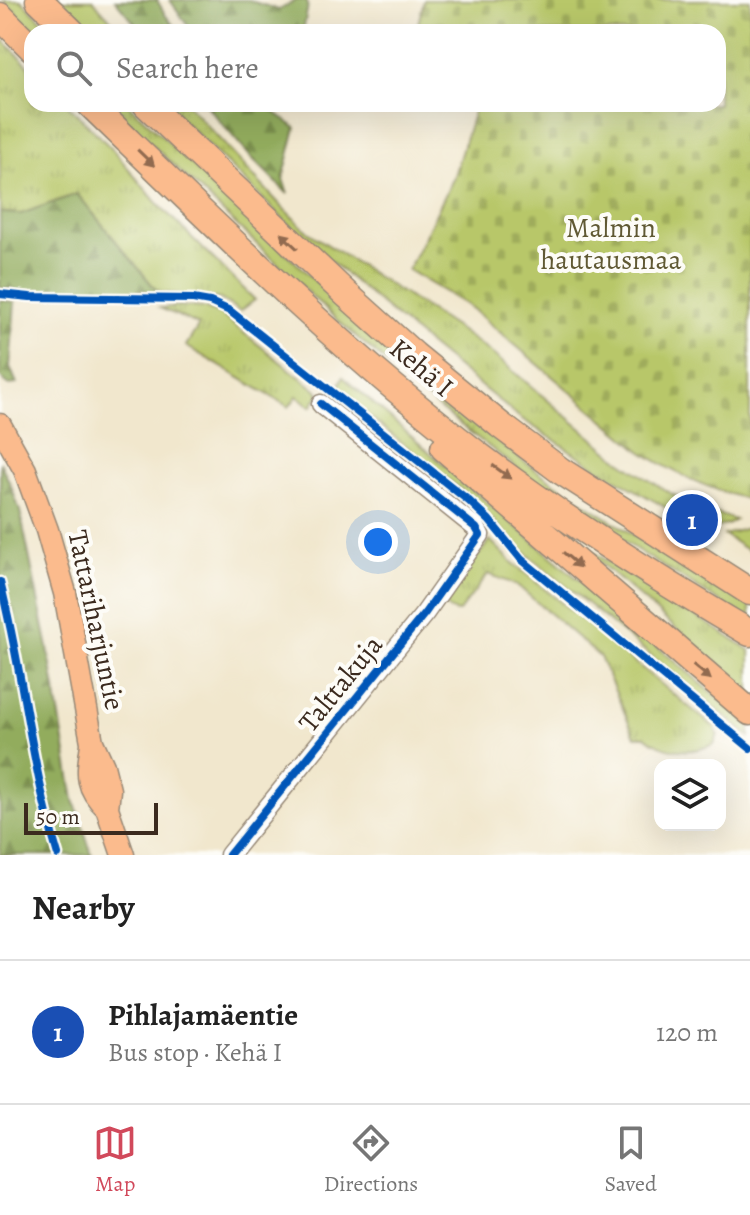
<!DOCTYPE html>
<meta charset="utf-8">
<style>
body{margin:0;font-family:Alegreya,serif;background:#f2f2f2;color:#222}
.controls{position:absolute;right:24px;bottom:24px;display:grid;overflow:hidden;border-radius:16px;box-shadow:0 8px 32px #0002}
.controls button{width:72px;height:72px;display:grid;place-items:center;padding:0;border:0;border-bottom:2px solid #e0e0e0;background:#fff;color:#222;font:40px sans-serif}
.scale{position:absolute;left:24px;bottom:20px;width:134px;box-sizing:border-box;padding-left:8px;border:4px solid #3b2a1e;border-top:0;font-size:22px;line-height:28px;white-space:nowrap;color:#3b2a1e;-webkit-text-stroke:6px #fdfcf7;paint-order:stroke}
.you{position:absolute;left:378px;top:542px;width:28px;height:28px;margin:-20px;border:6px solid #fff;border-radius:50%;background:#1a73e8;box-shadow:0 0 0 12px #1a73e833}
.badge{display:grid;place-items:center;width:52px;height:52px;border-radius:50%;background:#d1495b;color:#fff;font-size:26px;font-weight:700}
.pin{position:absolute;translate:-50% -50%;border:4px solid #fff;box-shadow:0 2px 8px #0006}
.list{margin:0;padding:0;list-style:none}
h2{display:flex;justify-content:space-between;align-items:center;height:104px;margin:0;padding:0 32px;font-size:34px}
h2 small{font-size:26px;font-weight:400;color:#767676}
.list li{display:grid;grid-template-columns:52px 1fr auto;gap:24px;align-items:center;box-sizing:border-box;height:144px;padding:0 32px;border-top:2px solid #e0e0e0}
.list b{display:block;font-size:30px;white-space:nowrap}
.list p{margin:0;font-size:26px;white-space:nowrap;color:#767676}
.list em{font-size:26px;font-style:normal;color:#767676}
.icon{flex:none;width:44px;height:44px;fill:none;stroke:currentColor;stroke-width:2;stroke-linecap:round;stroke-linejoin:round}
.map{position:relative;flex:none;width:750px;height:855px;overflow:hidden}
.search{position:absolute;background:#fff;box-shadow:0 8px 32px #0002;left:24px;right:24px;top:24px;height:88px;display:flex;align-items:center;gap:20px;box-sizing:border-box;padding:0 28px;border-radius:24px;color:#767676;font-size:30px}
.sheet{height:248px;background:#fff}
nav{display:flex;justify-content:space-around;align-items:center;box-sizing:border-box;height:112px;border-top:2px solid #e0e0e0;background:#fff;font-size:22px;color:#767676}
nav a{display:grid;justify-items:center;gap:4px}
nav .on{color:#d1495b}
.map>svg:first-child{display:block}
.grass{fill:url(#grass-tufts);stroke:#7a7844;stroke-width:2}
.forest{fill:url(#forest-firs);stroke:#666b3e;stroke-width:2}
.cemetery{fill:url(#cemetery-stones);stroke:#7a7844;stroke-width:2}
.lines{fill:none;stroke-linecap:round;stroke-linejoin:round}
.minor-casing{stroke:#968876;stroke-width:21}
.major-casing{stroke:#968876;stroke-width:25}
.highway-casing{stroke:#968876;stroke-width:29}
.minor{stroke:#fff;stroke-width:18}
.major{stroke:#fbbb8d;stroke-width:22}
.highway{stroke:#fbbb8d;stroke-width:26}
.cycleway-casing{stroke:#fdfcf7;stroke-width:13}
.cycleway{stroke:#0057b8;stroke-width:8}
.oneway{fill:#916b50}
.labels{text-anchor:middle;stroke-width:8;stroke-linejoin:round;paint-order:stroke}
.park-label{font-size:28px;fill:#605934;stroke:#fdfcf7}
.street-label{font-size:28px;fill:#3b2a1e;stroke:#fdfcf7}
</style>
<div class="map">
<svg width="750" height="855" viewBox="0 0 750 855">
<defs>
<pattern id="grass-tufts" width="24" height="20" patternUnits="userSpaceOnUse" patternTransform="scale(2)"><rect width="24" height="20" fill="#b8c769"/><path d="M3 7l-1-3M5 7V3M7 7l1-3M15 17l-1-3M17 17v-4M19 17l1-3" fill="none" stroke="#9fab5b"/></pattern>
<pattern id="forest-firs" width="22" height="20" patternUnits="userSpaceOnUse" patternTransform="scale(2)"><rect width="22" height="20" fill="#92ac5d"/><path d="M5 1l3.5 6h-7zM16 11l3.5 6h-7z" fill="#788c4c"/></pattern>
<pattern id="cemetery-stones" width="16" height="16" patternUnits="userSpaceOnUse" patternTransform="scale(2)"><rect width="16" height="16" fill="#b8c769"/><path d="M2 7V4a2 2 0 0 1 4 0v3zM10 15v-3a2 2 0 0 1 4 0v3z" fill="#9fab5b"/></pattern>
</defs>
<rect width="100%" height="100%" fill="#fdfcf7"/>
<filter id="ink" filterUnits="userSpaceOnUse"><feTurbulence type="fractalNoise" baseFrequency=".0125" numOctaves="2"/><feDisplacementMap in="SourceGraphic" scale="16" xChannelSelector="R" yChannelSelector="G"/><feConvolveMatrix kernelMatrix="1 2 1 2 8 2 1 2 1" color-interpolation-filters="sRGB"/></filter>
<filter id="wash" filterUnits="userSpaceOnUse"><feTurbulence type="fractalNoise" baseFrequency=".006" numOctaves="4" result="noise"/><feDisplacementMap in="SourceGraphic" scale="32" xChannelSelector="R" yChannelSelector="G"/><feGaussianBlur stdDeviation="1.8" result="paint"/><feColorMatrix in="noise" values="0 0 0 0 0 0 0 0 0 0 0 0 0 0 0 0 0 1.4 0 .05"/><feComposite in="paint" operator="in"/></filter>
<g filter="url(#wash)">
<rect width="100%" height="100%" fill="#f1e7cd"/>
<path class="grass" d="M3 0H21L54 32H35Z
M59 0H93L122 32H92Z
M0 37 32 69V104H67L113 150 156 202 255 300 240 311 220 299 158 292 77 194 21 214 2 213 0 211Z
M109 104H128L399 360C448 403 499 445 553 482 617 526 683 566 750 606V620L659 564 544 489 440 409 337 320Z
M166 104H187L285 210 308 232 461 331 495 356 619 460 638 473 670 493 691 504 735 520 729 524 713 528 681 510 677 514 594 466 519 417 425 341 303 238Z
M180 306 204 308 221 315 320 393 311 407 297 396 289 407 186 346 199 325 160 308Z
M343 377 481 497 750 725V737L533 559 516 545 475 501 337 391Z
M750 527V552L724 535Z
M490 540 514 564 715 728 718 735 714 744C690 755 665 752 645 736H635L600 657 517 585 488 574 459 612C452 612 448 610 444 604L446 598Z
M588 552 596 554 750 650V693Z"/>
<path class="forest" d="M115 0H157L166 16 179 32H142Z
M170 0H248L279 10 297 0H306L308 5 303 32H196L188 26Z
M205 104H263L296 128 283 179 288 194 249 155Z
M77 194 158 292 39 293 0 288V211L2 213 21 214Z
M0 300 15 302 10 367 17 384 9 385 0 377Z
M0 462 11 486 20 511 48 648 74 800 92 855H0Z"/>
<path class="cemetery" d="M424 0H750V500C711 490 674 474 641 451L470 307 408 270 453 179 476 104H718V32H426L418 24Z"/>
</g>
<g filter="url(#ink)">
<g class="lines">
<defs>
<path id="minor" d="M229 855 425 613 480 535 476 528 321 404"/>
<path id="major" d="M0 425 25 470 47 530 65 593 92 742 103 766 109 790 107 808 123 855
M92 744C88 773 84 786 107 808"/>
<path id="highway" d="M39 0 72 32
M0 16 32 48
M90 104C216 226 341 351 481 457 567 522 658 579 750 633
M146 104 346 294 414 355 500 425 561 471 750 592
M444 448 750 712"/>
</defs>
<use href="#minor" class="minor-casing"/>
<use href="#major" class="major-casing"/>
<use href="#highway" class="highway-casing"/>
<use href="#minor" class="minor"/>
<use href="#major" class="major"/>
<use href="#highway" class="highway"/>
<defs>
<path id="cycleway" d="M0 294 30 297 193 299 210 302 230 311 469 501 489 520 521 559 750 748
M0 582C23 672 31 766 58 855
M229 855 425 613 480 535 476 528 321 404"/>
</defs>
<use href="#cycleway" class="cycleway-casing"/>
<use href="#cycleway" class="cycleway"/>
</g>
<defs><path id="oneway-solid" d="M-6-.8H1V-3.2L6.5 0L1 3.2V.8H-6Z" transform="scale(2)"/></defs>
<g class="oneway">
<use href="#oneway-solid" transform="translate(146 158) rotate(44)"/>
<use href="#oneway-solid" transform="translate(289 241) rotate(-137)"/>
<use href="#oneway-solid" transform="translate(502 472) rotate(36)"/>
<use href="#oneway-solid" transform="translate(572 560) rotate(41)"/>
<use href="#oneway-solid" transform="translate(702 672) rotate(40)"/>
</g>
</g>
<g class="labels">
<g class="park-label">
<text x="611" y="237">Malmin<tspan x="611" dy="32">hautausmaa</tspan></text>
</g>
<g class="street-label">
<text transform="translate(422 367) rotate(40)" y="10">Kehä I</text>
<text transform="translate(97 620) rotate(78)" y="10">Tattariharjuntie</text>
<text transform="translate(340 683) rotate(-51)" y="10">Talttakuja</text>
</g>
</g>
</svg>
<div class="controls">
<button><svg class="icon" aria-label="layers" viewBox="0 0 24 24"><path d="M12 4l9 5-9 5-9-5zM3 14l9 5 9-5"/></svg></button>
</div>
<div class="scale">50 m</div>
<div class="you"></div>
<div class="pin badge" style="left:692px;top:520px;background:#1a4fb4">1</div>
<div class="search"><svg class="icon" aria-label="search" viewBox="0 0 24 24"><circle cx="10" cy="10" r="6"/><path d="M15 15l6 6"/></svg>Search here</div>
</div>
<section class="sheet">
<h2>Nearby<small></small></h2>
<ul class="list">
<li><span class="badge" style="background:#1a4fb4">1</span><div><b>Pihlajamäentie</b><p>Bus stop · Kehä I</p></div><em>120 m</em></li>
</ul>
</section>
<nav>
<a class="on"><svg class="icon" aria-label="map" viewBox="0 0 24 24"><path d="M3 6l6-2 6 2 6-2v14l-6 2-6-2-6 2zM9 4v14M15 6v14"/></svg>Map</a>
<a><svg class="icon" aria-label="directions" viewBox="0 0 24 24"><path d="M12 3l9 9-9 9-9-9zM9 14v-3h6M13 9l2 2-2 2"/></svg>Directions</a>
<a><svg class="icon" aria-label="saved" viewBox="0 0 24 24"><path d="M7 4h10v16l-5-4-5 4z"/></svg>Saved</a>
</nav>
